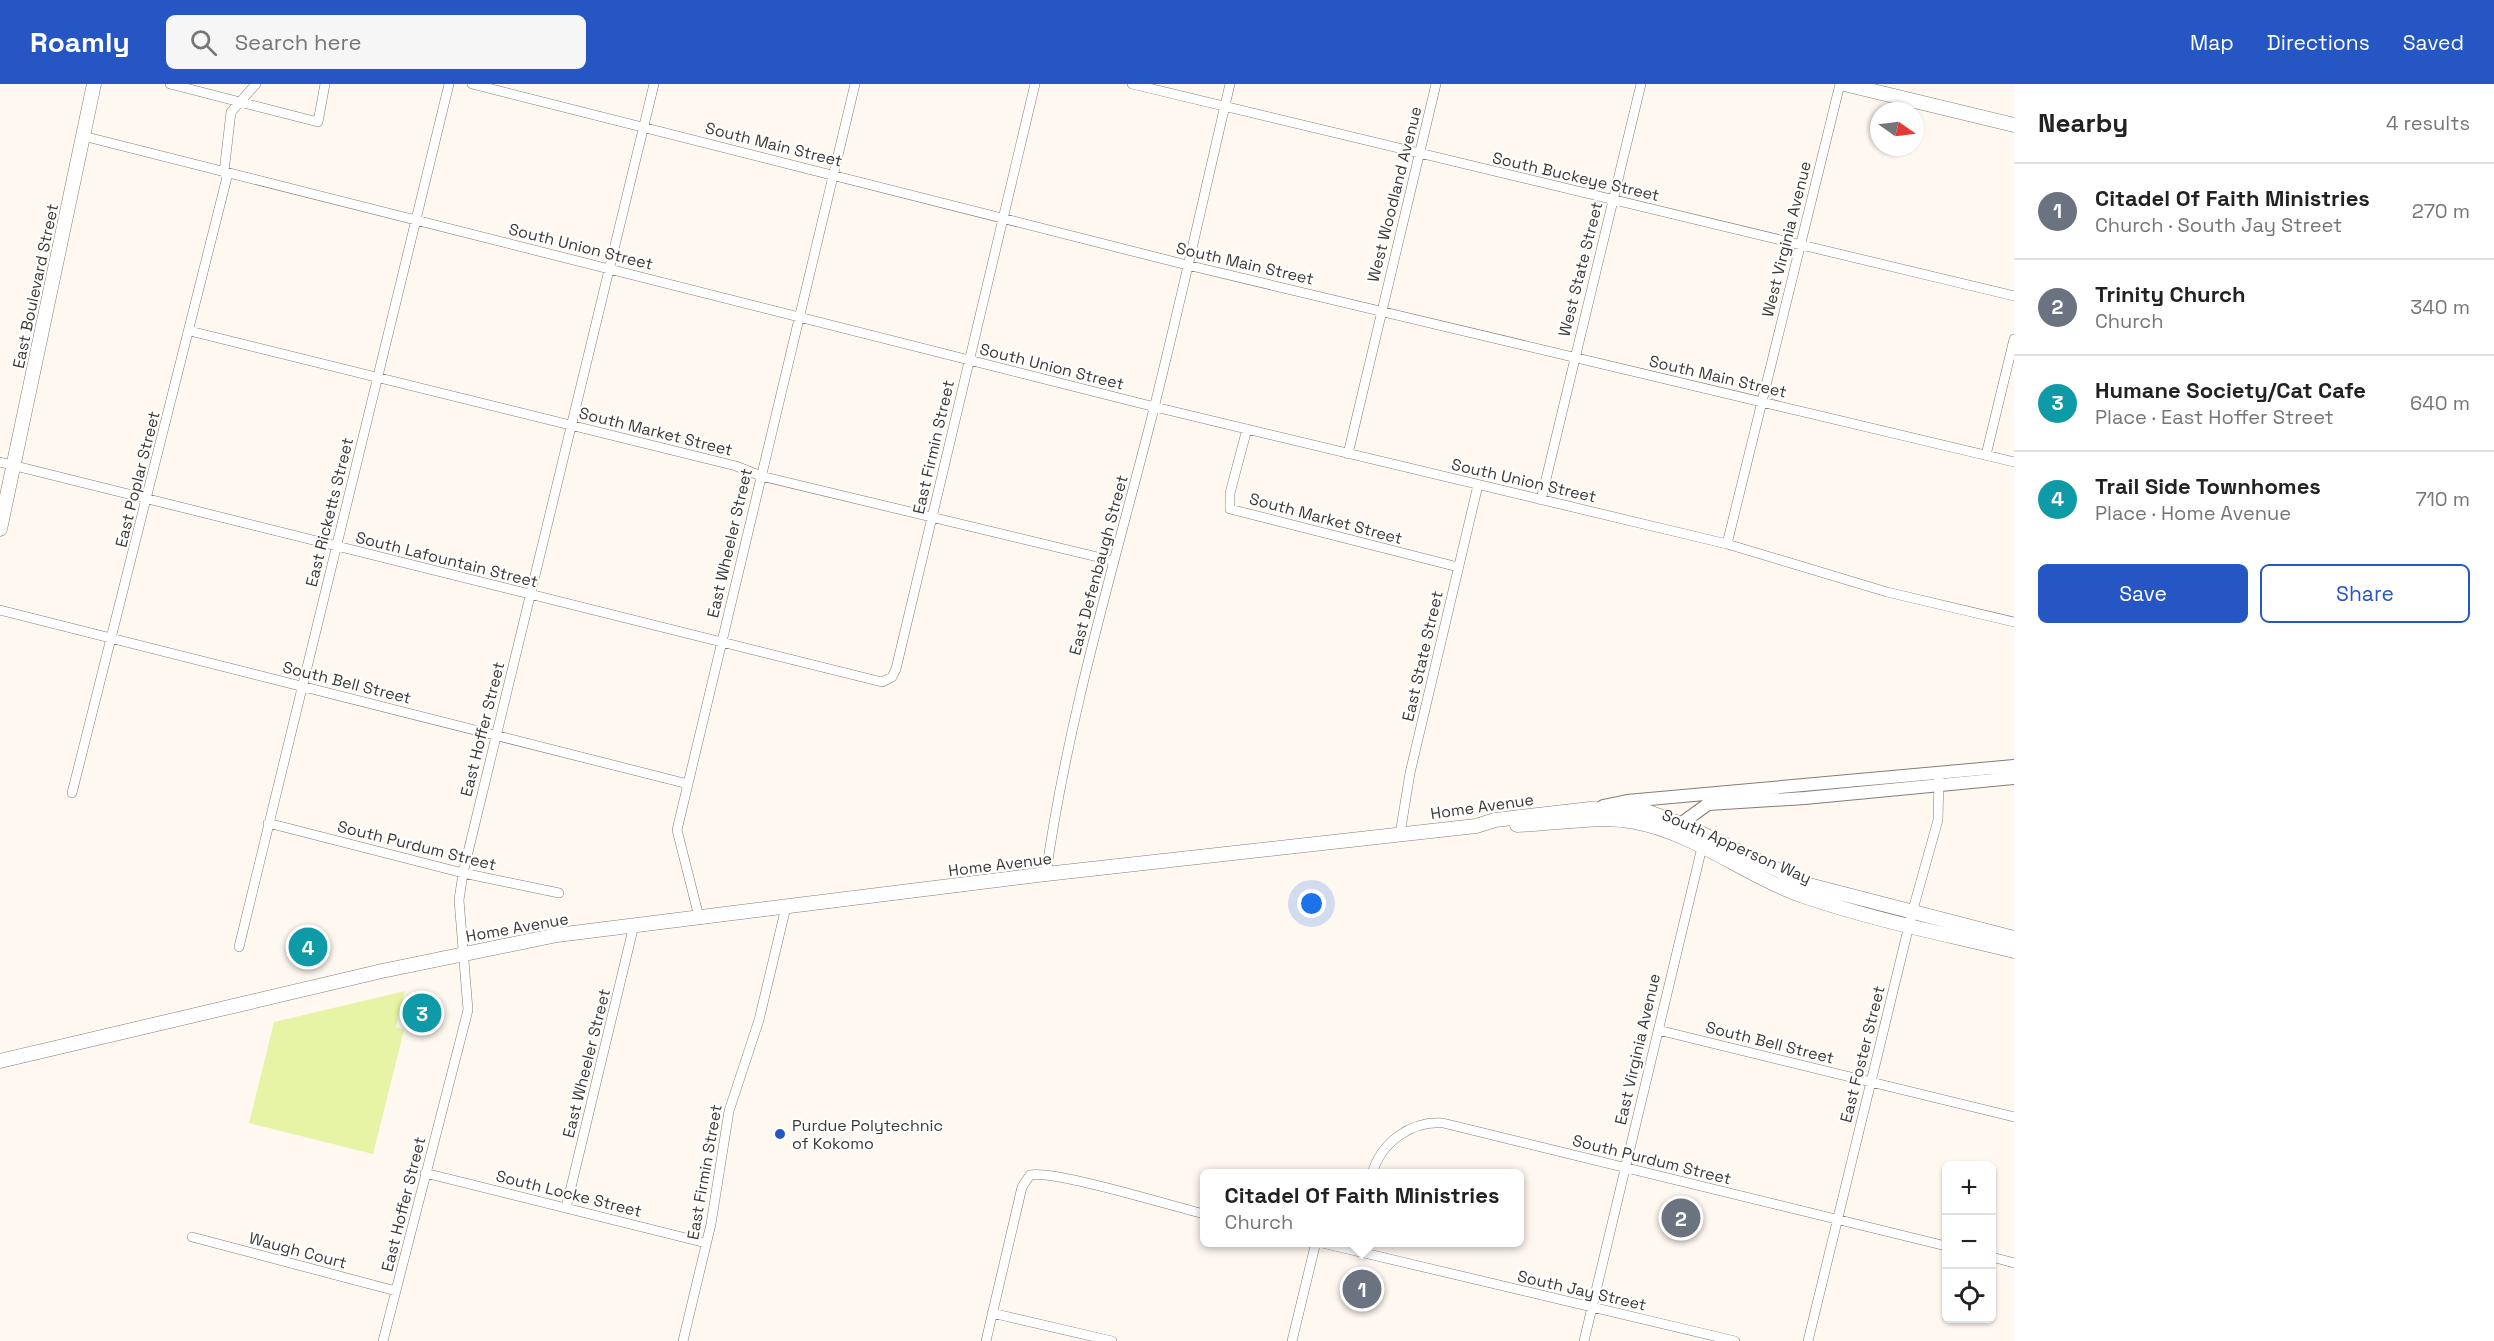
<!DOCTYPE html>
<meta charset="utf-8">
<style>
body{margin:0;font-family:"Space Grotesk",sans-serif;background:#f6f6f6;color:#222}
.controls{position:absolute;right:18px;bottom:18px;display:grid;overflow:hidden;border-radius:9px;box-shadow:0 2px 4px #0004}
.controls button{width:54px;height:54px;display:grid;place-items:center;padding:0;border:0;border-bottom:2px solid #e0e0e0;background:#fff;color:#222;font:30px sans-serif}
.compass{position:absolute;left:1870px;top:18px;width:54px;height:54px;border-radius:50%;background:#fff;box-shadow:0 2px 4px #0004;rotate:104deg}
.you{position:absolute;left:1312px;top:820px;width:21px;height:21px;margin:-15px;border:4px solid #fff;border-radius:50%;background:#1a73e8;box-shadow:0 0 0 9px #1a73e833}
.badge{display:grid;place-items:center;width:39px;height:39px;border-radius:50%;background:#2556c4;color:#fff;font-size:20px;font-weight:700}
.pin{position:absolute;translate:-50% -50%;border:3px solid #fff;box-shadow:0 2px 6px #0006}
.popup{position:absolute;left:1200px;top:1085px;width:324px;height:78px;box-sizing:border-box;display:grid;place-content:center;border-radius:9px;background:#fff;filter:drop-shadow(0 2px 4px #0005);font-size:20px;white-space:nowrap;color:#767676}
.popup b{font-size:22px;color:#222}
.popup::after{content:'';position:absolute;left:50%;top:100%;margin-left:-12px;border:12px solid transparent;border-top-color:#fff}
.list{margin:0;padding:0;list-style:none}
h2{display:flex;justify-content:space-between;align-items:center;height:78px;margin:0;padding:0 24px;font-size:26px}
h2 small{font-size:20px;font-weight:400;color:#767676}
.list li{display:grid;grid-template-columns:39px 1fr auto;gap:18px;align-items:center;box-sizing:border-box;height:96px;padding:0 24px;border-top:2px solid #e0e0e0}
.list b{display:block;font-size:22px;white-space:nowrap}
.list p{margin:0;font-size:20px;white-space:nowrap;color:#767676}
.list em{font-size:20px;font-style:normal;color:#767676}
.actions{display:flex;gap:12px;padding:18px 24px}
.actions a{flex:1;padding:14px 0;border:2px solid #2556c4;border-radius:9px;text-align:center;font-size:21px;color:#2556c4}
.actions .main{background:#2556c4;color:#fff}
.icon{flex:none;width:33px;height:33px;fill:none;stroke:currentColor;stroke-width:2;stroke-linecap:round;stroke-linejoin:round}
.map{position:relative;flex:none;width:2014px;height:1257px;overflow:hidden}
header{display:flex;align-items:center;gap:36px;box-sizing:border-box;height:84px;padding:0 30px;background:#2556c4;color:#fff}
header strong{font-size:28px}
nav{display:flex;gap:33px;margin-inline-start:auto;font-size:21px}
.search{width:420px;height:54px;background:#f6f6f6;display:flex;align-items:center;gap:15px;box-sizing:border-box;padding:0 21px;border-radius:9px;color:#767676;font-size:22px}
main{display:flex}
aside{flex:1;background:#fff}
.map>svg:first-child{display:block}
.green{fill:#e7f4a5}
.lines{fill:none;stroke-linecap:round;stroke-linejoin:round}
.minor-casing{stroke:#847d75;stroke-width:10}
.tertiary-casing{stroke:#847d75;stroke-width:14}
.secondary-casing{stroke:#847d75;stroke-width:15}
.minor{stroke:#fff;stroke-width:9}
.tertiary{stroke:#fff;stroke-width:12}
.secondary{stroke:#fff;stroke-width:14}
.poi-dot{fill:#2556c4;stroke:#fff;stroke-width:2}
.labels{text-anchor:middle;stroke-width:4.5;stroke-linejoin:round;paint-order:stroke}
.street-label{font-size:16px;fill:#3d3a36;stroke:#fff}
.poi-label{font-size:16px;fill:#3d3a36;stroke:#fff;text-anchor:start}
</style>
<header>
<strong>Roamly</strong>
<div class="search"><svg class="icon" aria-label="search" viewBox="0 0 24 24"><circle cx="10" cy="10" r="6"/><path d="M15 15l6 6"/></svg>Search here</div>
<nav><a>Map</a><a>Directions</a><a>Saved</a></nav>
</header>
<main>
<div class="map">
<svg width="2014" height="1257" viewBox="0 0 2014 1257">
<rect width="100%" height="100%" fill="#fff8f1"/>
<path class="green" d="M405 907 396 943 404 946 373 1070 249 1039 274 938Z"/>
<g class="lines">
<defs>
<path id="minor" d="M170 0 318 38 325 0
M472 0 1187 181 2014 378
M1132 0 2014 212
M83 52 1155 323 1727 460 1887 508 2014 538
M190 247 736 382 761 392 1114 477
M1247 345 1230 409V425L1458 483
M1348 370 1436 0
M1986 371 2014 255
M0 378 882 598 892 593 896 585 1035 0
M1541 416 1641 0
M1727 460 1840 0
M0 526 688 700
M72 709 227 93 224 88 231 28 256 0
M268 739 463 789 559 809
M1400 750 1410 689 1478 401
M1046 790C1067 639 1111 492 1149 344 1178 230 1203 115 1230 0
M699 833 677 746 855 0
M239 863 449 0
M1658 946 2014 1033
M425 1089 706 1159
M1372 1090C1381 1058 1411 1037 1443 1039L1946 1162
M566 1124 634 841
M192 1153 396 1207
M1318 1158 1735 1257
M1992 1173 2014 1179
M992 1229 1112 1257
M383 1257 468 926 459 816 463 789 654 0
M683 1257 711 1140 729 1027 759 936 786 823
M986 1257 1022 1103 1030 1091C1055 1086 1172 1122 1204 1130
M1292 1257 1316 1158
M1584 1257 1703 759
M1808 1257 1912 829 1938 736 1939 695"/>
<path id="tertiary" d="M1603 722 1627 717 2014 682
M1675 744 1708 720 1805 714 2014 694"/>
<path id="secondary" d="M1844 0 2014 41
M0 445 94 0
M1517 741C1553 740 1600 731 1635 738 1693 748 1749 794 1806 813 1874 836 1945 850 2014 867
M0 977 382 887 557 851 1046 790 1476 742 1495 736 1590 725 1646 727 1684 741 1809 801 2014 854"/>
</defs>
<use href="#minor" class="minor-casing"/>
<use href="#tertiary" class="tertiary-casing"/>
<use href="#secondary" class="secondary-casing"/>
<use href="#minor" class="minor"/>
<use href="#tertiary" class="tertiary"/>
<use href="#secondary" class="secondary"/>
</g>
<circle class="poi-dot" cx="780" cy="1050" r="6"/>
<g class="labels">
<g class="street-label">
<text transform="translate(774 60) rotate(14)" y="6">South Main Street</text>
<text transform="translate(1576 92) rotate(13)" y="6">South Buckeye Street</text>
<text transform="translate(1394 110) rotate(-76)" y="6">West Woodland Avenue</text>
<text transform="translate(1786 155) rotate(-76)" y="6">West Virginia Avenue</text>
<text transform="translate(581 162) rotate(14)" y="6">South Union Street</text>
<text transform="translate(1245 179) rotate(13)" y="6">South Main Street</text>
<text transform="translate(1580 185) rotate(-76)" y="6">West State Street</text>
<text transform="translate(35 202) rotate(-78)" y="6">East Boulevard Street</text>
<text transform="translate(1052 282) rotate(14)" y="6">South Union Street</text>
<text transform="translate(1718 292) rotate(13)" y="6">South Main Street</text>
<text transform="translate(656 347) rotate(14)" y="6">South Market Street</text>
<text transform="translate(933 363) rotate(-77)" y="6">East Firmin Street</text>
<text transform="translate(137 395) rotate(-76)" y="6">East Poplar Street</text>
<text transform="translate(1524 396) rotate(13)" y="6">South Union Street</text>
<text transform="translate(329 428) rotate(-76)" y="6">East Ricketts Street</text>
<text transform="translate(1326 434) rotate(15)" y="6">South Market Street</text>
<text transform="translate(729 459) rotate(-77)" y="6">East Wheeler Street</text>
<text transform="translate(447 475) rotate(14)" y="6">South Lafountain Street</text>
<text transform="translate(1098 481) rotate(-75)" y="6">East Defenbaugh Street</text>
<text transform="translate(1422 572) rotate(-77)" y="6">East State Street</text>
<text transform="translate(347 598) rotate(14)" y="6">South Bell Street</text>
<text transform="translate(482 645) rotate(-76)" y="6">East Hoffer Street</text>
<text transform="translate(1482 722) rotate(-8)" y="6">Home Avenue</text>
<text transform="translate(417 761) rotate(14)" y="6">South Purdum Street</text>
<text transform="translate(1737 762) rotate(24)" y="6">South Apperson Way</text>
<text transform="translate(1000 780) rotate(-7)" y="6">Home Avenue</text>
<text transform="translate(517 843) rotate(-10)" y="6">Home Avenue</text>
<text transform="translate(1770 958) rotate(14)" y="6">South Bell Street</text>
<text transform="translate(1637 965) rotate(-77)" y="6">East Virginia Avenue</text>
<text transform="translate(1862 970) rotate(-76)" y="6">East Foster Street</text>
<text transform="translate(586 979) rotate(-76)" y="6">East Wheeler Street</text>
<text transform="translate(1652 1075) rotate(14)" y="6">South Purdum Street</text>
<text transform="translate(704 1088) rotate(-80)" y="6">East Firmin Street</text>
<text transform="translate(569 1109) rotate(14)" y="6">South Locke Street</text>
<text transform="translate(403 1120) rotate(-76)" y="6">East Hoffer Street</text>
<text transform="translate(298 1166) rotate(15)" y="6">Waugh Court</text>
<text transform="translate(1582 1206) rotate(13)" y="6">South Jay Street</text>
</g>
<g class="poi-label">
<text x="792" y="1047">Purdue Polytechnic<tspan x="792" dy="18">of Kokomo</tspan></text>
</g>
</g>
</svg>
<div class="controls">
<button>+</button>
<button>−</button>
<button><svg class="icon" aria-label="locate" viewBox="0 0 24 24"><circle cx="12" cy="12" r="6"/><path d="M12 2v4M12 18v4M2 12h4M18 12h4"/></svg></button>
</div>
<svg class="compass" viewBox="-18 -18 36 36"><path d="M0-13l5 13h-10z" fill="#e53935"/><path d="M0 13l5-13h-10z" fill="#767676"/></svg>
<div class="you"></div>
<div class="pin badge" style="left:1362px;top:1205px;background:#6b7280">1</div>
<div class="popup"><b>Citadel Of Faith Ministries</b>Church</div>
<div class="pin badge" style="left:1681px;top:1134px;background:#6b7280">2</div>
<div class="pin badge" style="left:422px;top:929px;background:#0f9aa8">3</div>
<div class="pin badge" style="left:308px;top:863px;background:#0f9aa8">4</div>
</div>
<aside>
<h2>Nearby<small>4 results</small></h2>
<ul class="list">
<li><span class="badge" style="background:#6b7280">1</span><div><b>Citadel Of Faith Ministries</b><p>Church · South Jay Street</p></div><em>270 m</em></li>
<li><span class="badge" style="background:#6b7280">2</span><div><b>Trinity Church</b><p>Church</p></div><em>340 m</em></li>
<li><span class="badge" style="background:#0f9aa8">3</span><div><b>Humane Society/Cat Cafe</b><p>Place · East Hoffer Street</p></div><em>640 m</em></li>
<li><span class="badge" style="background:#0f9aa8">4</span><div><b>Trail Side Townhomes</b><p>Place · Home Avenue</p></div><em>710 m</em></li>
</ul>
<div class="actions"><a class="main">Save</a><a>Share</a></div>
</aside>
</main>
